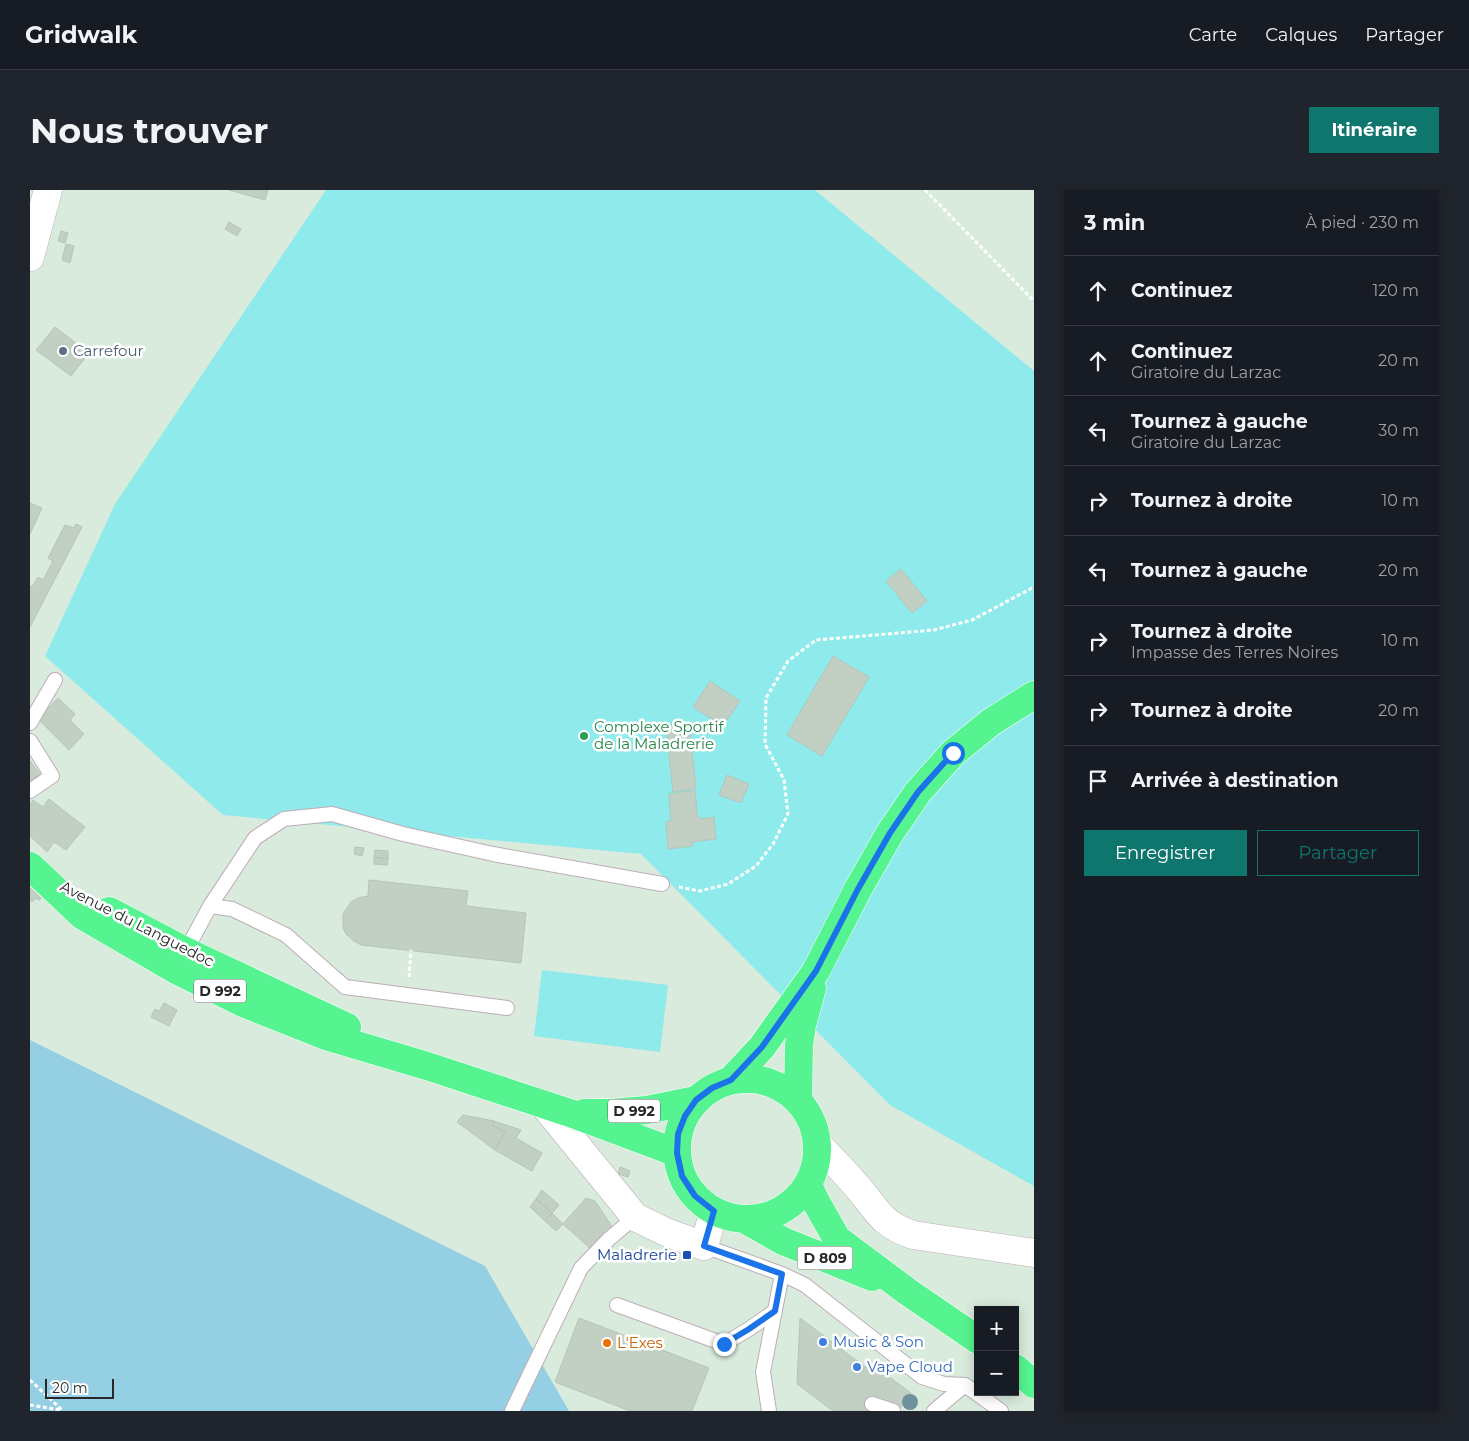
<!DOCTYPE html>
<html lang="fr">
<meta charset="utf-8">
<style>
body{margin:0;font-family:Montserrat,sans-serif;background:#20242c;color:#f1f3f6}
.controls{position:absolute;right:15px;bottom:15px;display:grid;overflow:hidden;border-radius:0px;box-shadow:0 2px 12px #0003}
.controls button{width:45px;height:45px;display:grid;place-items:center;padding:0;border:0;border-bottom:1px solid #363941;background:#171b24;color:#f1f3f6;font:25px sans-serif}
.scale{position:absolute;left:15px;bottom:12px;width:69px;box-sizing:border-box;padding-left:5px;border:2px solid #282828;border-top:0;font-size:14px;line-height:18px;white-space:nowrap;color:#282828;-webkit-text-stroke:4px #fff;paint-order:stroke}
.stop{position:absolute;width:15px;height:15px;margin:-11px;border:4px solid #1a73e8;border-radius:50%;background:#fff}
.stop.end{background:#1a73e8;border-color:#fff;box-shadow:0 1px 5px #0008}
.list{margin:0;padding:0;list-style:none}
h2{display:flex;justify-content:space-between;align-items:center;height:65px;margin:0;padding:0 20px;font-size:21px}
h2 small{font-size:16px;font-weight:400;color:#9ea1a6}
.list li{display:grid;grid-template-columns:32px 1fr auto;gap:15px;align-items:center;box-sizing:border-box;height:70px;padding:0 20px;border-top:1px solid #363941}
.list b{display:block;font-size:19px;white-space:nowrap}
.list p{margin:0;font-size:16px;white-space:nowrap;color:#9ea1a6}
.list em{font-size:16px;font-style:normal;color:#9ea1a6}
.actions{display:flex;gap:10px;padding:15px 20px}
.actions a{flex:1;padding:11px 0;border:1px solid #0f766e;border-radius:0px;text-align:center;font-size:18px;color:#0f766e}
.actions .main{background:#0f766e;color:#fff}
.icon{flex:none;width:28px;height:28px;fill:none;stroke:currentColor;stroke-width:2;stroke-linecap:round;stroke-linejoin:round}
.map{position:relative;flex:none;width:1004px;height:1221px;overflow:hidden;border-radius:0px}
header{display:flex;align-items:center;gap:30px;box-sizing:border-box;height:70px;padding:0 25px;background:#171b24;border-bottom:1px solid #363941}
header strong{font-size:24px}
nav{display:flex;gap:28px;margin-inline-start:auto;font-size:18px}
.intro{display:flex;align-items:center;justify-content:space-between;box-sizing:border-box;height:120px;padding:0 30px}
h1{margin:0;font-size:35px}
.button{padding:12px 22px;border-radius:0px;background:#0f766e;color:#fff;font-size:18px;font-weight:700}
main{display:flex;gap:30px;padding:0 30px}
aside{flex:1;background:#171b24;border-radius:0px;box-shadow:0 2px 12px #0003}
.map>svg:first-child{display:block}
.green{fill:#94cfe4}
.pitch{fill:#8feaec}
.building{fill:#c2d0c4;stroke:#b3c6b8}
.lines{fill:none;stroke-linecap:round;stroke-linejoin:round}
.lane-casing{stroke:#bdaeb6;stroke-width:16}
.street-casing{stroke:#bdaeb6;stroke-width:29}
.secondary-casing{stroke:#bdaeb6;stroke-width:29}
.primary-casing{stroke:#fff;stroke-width:29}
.path{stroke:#fff;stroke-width:3;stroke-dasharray:4 2.5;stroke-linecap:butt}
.lane{stroke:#fff;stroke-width:14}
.street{stroke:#fff;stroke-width:28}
.secondary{stroke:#fff;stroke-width:28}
.primary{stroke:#56f490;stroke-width:28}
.tree{fill:#6e919b}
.route{stroke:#1a73e8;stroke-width:6}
.service-dot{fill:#5c6f8a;stroke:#fff;stroke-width:2}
.leisure-dot{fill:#2e9e5b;stroke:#fff;stroke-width:2}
.transit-dot{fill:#1a4fb4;stroke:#fff;stroke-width:2}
.shop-dot{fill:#3f7fe0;stroke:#fff;stroke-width:2}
.food-dot{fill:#e8710a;stroke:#fff;stroke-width:2}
.labels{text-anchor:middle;stroke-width:5;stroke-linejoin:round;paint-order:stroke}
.shield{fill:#fff;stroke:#686868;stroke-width:1}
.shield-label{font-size:14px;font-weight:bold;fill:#282828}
.service-label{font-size:15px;fill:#4e5e75;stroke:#fff;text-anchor:start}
.leisure-label{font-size:15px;fill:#27864d;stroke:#fff;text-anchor:start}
.street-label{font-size:15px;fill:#282828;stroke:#fff}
.transit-label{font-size:15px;fill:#164399;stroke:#fff;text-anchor:end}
.shop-label{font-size:15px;fill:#366cbe;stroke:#fff;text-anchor:start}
.food-label{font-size:15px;fill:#c56008;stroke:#fff;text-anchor:start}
</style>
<header>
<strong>Gridwalk</strong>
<nav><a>Carte</a><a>Calques</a><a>Partager</a></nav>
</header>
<div class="intro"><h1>Nous trouver</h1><a class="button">Itinéraire</a></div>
<main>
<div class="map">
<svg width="1004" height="1221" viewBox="0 0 1004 1221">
<rect width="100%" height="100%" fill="#d9ebdc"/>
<path class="green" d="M0 850 455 1076 539 1221H0Z"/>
<path class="pitch" d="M296 0H785L1004 181V996L860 915 611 664 193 625 15 466 85 314Z
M512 780 638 795 630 862 504 846Z"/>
<path class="building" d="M199 0H238L235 10Z
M199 32 211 39 207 46 195 39Z
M31 41 38 43 35 53 28 51Z
M36 54 44 56 40 73 32 70Z
M25 137 59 163 41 186 6 160Z
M0 313 12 318 0 344Z
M46 334 52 337 0 437V396L2 397 8 387 13 390 23 371 18 368 35 335 44 338Z
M871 379 897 411 882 423 856 391Z
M803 466 839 487 792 566 757 545Z
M680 491 710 511 693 536 663 517Z
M28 508 45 524 40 530 54 544 39 560 8 529Z
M659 532 666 598 643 602 636 535Z
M0 571 10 584 0 591Z
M697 585 719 594 711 613 689 605Z
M665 600 667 624 671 629 684 627 686 649 662 652 663 656 638 659 636 632 641 631 639 604Z
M19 609 55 637 36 660 24 652 17 662 0 646V614L3 610 13 617Z
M325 657 334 658 332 666 324 664Z
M345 660 358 661V669L344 667Z
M344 667 358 669 357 675 344 674Z
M339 690 438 701 436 716 496 723 491 773 331 755 324 751 316 744 313 738V724L321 712 328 708 338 706Z
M0 698 11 708 9 710 6 708 2 712 0 710Z
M134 813 147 820 139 836 121 827 125 819 129 821Z
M433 925 464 931 462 935 475 942 465 960 427 932Z
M464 931 491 940 486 948 512 963 502 981 465 960 475 942 462 935Z
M590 977 600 981 598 987 588 984Z
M512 1000 529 1015 522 1023 506 1009Z
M556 1008 565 1011 583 1038 561 1059 533 1034Z
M506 1009 522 1023 515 1031 500 1017Z
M522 1023 533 1034 526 1041 515 1031Z
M549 1128 679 1178 662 1221H600L525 1192Z
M770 1128 835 1177 839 1172 881 1203 868 1221H803L767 1194Z"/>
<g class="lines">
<defs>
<path id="lane" d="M0 533 25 490
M0 551 22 586 0 601
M180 716 202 719 256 745 315 797 477 818
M153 766 180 716 225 648 254 629 302 624 373 644 463 664 632 694
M674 1056 752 1084 775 1095 892 1187 914 1194 935 1195 971 1221
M587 1115 694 1154 719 1139 745 1121
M842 1214 863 1221
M482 1221 551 1078 579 1049 605 1027
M739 1221 733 1182 752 1084
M904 1221 935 1195"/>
<path id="street" d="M513 914 605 1027 638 1043 674 1056 684 1021
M788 955C800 967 812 979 823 992 847 1017 846 1032 883 1045L1004 1063"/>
<path id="secondary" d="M0 67 18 0"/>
<path id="primary" d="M0 676 53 726 146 780 213 813 296 846 397 876 540 923 647 963
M79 721 155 761 317 837
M647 959a70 70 0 1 1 140 0a70 70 0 1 1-140 0Z
M701 890 732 857 786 781 828 699 860 643 888 602 923 563 961 532 1004 505
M768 910 769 855 772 835 782 798
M554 923H581L617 920 666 910
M778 995 786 1012 807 1049 878 1102 948 1150
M714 1029 753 1051 842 1087
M985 1178 1004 1194"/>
</defs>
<use href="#lane" class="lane-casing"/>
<use href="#street" class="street-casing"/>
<use href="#secondary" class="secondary-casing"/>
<use href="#primary" class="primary-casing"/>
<path class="path" d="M895 0 1004 111
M649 697 670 701 698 694 726 676 743 654 758 624 754 590 735 554 736 508 758 471 786 450 904 440 942 430 1004 397
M379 787 381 760
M0 1190 32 1220
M0 1215 31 1220"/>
<use href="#lane" class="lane"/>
<use href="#street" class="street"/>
<use href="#secondary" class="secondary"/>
<use href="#primary" class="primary"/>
</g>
<circle class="tree" cx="880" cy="1212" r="8"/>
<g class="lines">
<path class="route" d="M694 1154 719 1139 745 1121 752 1084 674 1056 684 1021 665 1006 652 986 647 963 648 944 655 926 666 910 682 898 701 890 732 857 786 781 828 699 860 643 888 602 923 563"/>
</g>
<circle class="service-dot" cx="33" cy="161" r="5"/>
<circle class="leisure-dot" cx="554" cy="546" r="5"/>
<rect class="transit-dot" x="652" y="1060" width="10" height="10" rx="2.5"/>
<g class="shop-dot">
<circle cx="793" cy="1152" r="5"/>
<circle cx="827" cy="1177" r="5"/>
</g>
<circle class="food-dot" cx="577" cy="1153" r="5"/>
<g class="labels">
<g class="shield">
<rect x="164" y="789.5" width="52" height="23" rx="4"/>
<rect x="578" y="909.5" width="52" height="23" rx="4"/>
<rect x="767.5" y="1056.5" width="55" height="23" rx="4"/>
</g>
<g class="shield-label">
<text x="190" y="806">D 992</text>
<text x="604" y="926">D 992</text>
<text x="795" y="1073">D 809</text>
</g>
<g class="service-label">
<text x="43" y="166">Carrefour</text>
</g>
<g class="leisure-label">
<text x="564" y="542">Complexe Sportif<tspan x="564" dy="17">de la Maladrerie</tspan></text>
</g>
<g class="street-label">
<text transform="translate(107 734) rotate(27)" y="5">Avenue du Languedoc</text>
</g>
<g class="transit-label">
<text x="647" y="1070">Maladrerie</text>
</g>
<g class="shop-label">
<text x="803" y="1157">Music &amp; Son</text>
<text x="837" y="1182">Vape Cloud</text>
</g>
<g class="food-label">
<text x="587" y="1158">L'Exes</text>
</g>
</g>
</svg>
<div class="controls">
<button>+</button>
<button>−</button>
</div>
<div class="scale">20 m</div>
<div class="stop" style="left:923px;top:563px"></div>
<div class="stop end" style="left:694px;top:1154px"></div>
</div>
<aside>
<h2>3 min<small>À pied · 230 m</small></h2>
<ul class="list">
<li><svg class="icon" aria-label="ahead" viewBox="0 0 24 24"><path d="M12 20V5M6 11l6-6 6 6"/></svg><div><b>Continuez</b></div><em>120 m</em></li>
<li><svg class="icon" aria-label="ahead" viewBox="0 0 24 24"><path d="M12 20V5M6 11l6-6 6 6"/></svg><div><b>Continuez</b><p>Giratoire du Larzac</p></div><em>20 m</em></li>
<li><svg class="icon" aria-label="left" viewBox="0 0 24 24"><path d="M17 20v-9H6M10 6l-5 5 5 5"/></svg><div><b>Tournez à gauche</b><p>Giratoire du Larzac</p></div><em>30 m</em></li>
<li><svg class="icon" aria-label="right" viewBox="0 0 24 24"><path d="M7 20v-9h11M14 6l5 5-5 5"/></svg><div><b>Tournez à droite</b></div><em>10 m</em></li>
<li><svg class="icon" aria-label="left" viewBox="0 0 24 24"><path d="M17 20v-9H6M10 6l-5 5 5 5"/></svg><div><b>Tournez à gauche</b></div><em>20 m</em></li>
<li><svg class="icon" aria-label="right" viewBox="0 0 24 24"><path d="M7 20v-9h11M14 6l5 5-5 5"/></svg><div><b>Tournez à droite</b><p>Impasse des Terres Noires</p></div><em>10 m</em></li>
<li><svg class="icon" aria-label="right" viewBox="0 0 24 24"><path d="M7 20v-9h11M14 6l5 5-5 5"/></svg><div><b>Tournez à droite</b></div><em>20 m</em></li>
<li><svg class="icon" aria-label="arrive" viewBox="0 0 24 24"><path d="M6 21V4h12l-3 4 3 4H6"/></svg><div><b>Arrivée à destination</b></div></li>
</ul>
<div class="actions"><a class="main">Enregistrer</a><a>Partager</a></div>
</aside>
</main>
